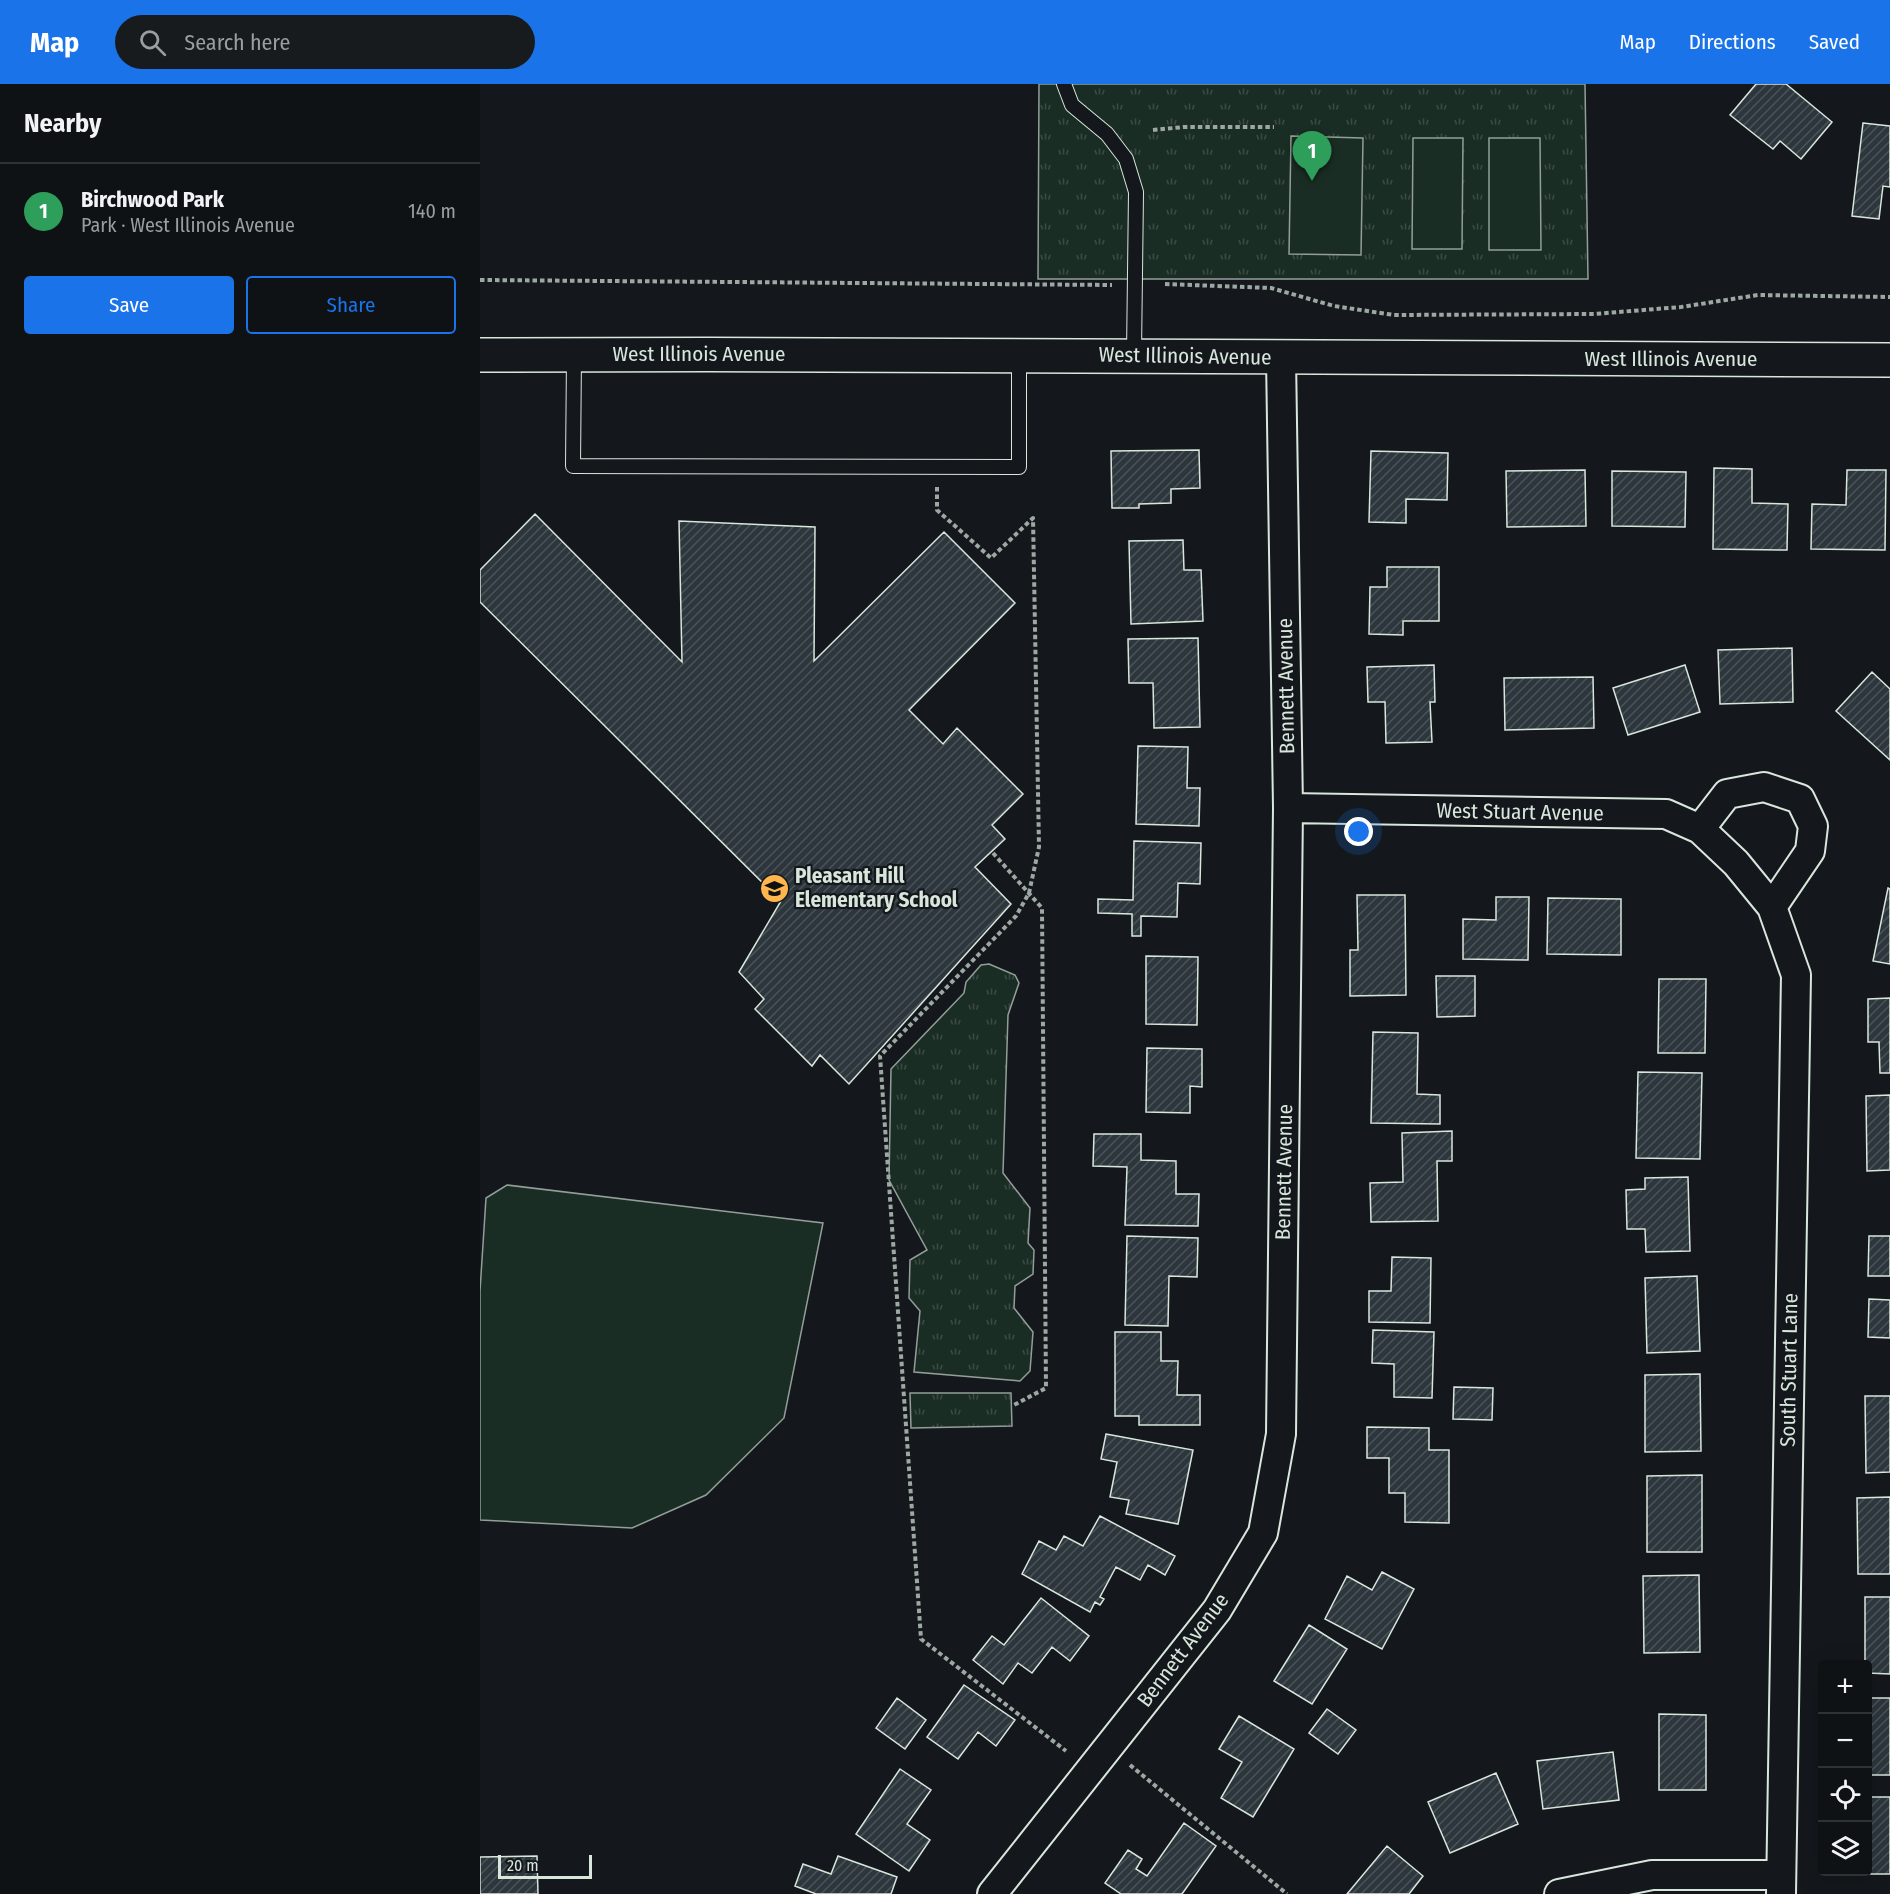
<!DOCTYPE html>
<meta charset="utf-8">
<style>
body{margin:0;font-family:"Fira Sans Condensed",sans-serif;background:#181b1e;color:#f1f3f6}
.controls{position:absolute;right:18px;bottom:18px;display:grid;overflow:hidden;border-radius:6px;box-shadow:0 6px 24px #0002}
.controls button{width:54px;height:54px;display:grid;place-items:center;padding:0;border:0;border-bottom:2px solid #2f3234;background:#0f1215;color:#f1f3f6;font:30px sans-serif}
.scale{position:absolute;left:18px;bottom:15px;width:94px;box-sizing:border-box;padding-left:6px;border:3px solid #d8e6dc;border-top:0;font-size:16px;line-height:21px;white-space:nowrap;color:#d8e6dc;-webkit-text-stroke:4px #14181c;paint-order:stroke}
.you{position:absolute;left:879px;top:748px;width:21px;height:21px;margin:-15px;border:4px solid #fff;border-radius:50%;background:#1a73e8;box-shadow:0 0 0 9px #1a73e833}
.badge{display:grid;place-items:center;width:39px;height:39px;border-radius:50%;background:#1a73e8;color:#fff;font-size:20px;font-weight:700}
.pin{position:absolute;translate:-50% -50px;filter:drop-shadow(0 2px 3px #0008)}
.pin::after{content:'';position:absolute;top:32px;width:21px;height:18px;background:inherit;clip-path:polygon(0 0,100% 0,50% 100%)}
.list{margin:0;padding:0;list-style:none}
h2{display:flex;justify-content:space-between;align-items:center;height:78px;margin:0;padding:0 24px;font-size:26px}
h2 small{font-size:20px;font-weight:400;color:#9b9ea0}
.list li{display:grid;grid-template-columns:39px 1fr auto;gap:18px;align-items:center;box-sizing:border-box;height:96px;padding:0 24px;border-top:2px solid #2f3234}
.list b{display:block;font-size:22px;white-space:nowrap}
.list p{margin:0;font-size:20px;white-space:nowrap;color:#9b9ea0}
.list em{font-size:20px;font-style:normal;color:#9b9ea0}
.actions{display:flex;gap:12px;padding:18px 24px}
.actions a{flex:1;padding:14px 0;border:2px solid #1a73e8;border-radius:6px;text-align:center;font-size:21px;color:#1a73e8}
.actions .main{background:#1a73e8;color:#fff}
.icon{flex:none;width:33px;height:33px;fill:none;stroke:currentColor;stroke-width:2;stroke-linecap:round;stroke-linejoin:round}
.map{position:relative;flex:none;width:1410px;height:1810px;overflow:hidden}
header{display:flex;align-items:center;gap:36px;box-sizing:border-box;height:84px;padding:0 30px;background:#1a73e8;color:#fff}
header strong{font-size:28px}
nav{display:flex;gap:33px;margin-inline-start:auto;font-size:21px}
.search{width:420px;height:54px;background:#181b1e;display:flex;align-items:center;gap:15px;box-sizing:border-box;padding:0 21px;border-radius:33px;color:#9b9ea0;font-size:22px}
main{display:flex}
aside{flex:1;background:#0f1215}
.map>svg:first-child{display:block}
.park{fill:url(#park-tufts);stroke:#939e99;stroke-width:1.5}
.pitch{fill:#1a2d24;stroke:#939e99;stroke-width:1.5}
.building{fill:url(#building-hatch);stroke:#d8e6dc;stroke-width:1.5}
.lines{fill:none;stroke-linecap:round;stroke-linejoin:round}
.service-casing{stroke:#d8e6dc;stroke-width:16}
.minor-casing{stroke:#d8e6dc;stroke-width:32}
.secondary-casing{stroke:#d8e6dc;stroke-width:36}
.path{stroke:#9da8a2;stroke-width:4;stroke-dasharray:4.5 3;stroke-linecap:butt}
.service{stroke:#14181c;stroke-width:14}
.minor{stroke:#14181c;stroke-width:28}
.secondary{stroke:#14181c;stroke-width:33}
.labels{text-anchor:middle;stroke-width:4.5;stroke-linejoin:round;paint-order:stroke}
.street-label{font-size:21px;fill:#d8e6dc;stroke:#14181c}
.poi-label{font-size:21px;font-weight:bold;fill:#d8e6dc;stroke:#14181c;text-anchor:start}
</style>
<header>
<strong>Map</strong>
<div class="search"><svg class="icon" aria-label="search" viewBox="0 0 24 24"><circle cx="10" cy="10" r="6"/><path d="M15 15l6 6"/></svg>Search here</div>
<nav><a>Map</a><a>Directions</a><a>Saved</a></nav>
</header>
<main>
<aside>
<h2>Nearby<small></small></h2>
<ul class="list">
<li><span class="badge" style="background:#2e9e5b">1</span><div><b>Birchwood Park</b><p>Park · West Illinois Avenue</p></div><em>140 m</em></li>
</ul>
<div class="actions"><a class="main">Save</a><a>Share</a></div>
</aside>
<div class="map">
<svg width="1410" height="1810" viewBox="0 0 1410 1810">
<defs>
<pattern id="park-tufts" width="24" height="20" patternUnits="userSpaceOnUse" patternTransform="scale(1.5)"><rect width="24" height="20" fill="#1a2d24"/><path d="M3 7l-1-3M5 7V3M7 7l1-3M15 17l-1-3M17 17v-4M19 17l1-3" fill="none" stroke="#3b4b43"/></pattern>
<pattern id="building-hatch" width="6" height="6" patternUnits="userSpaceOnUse" patternTransform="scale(1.5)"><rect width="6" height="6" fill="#2c363c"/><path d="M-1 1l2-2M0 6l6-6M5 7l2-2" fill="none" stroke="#4a5358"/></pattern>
</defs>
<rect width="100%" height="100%" fill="#14181c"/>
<path class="park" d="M559 0H1105L1108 195H558Z
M509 880 535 891 539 899 528 931 523 1089 550 1124 548 1159 554 1166 553 1190 535 1202 534 1224 553 1248 550 1287 540 1297 434 1288 440 1227 429 1214 430 1176 447 1166 409 1096 411 985 484 909 486 898 501 881Z
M531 1309 532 1342 431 1344 430 1309Z"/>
<path class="pitch" d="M811 52 883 54 881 171 809 170Z
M933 54H983L982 165H932Z
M1009 54H1060L1061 166H1009Z
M27 1101 343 1139 304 1334 226 1411 152 1444 0 1436V1207L6 1114Z"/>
<path class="building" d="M1276 0H1306L1352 38 1321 75 1300 57 1293 65 1250 31Z
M1383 39 1410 42V103L1403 102 1399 135 1372 132Z
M719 366 720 404 691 405V419L659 420V424H632L631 367Z
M891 367 968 369 967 416 926 415V439L889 438Z
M1234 384 1272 385V419L1308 420 1307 466 1233 465Z
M1105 386 1106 442 1027 443 1026 387Z
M1367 386H1406L1405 466 1331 465 1332 420 1366 421Z
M1132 387 1206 388 1205 443 1132 442Z
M55 430 202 578 199 437 335 443 334 577 464 448 535 519 429 626 463 660 477 644 543 710 512 741 525 755 495 783 531 820 369 1000 340 971 332 982 275 925 284 915 259 888 301 817 0 518V486Z
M703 456 704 486H721L723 537 651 540 649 457Z
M907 483H959V537H923V551L889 550 890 503H907Z
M718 554 720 643 674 644 673 599H649L648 555Z
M1312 564 1313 618 1240 620 1238 566Z
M954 581 955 618H950L952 658 906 659 905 618H888L887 583Z
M1205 581 1220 628 1148 651 1133 604Z
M1392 588 1410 605V676L1356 627Z
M1113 593 1114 644 1025 646 1024 594Z
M658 662 708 663 707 704H720L719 742 656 740Z
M654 757 721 759 720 800 698 799 697 833 661 832V852H652V830L618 829V815L653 816Z
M1408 804 1410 805V880L1393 877Z
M877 811H925L926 911 870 912V866H878Z
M1016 813H1049L1048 876 983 875V835L1016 836Z
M1068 814 1141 815V871L1067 870Z
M666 872 718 873 717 941 666 940Z
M956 892H995V932L957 933Z
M1179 895H1226L1225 969H1178Z
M1410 914V989H1400L1399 958H1388V915Z
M893 948 938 949 937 1010 960 1011V1040L891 1039Z
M667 964 722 965V1003L710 1002V1029L666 1028Z
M1158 988 1222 989 1220 1075 1156 1074Z
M1410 1011V1086L1387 1087 1386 1012Z
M972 1047V1077H957L958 1137 891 1138 890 1099 923 1098 922 1049Z
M614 1050H661V1076L696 1077V1110H719L718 1142 645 1141 647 1083 613 1082Z
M1208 1093 1210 1167 1166 1168 1165 1145H1147L1146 1106 1165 1105V1094Z
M647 1152 718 1154 717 1193 689 1192 688 1242 645 1241Z
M1389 1152H1410V1192H1388Z
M912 1173 951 1174 950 1239 889 1238V1207H911Z
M1217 1192 1220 1267 1167 1269 1165 1194Z
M1389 1215 1410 1216V1254L1388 1253Z
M893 1246 954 1248 952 1314 914 1313V1280L892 1279Z
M635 1248H681V1277H698L697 1311H720V1341H659V1332H635Z
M1220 1290 1221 1367 1165 1368V1291Z
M974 1303 1013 1304 1012 1336 973 1335Z
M1385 1312H1410V1388L1386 1389Z
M887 1343 949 1344V1366H969V1439L925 1438V1409H909V1374H887Z
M626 1350 713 1366 698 1440 646 1430 649 1416 630 1413 637 1378 621 1375Z
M1222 1391V1468H1167V1392Z
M1410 1413V1490H1378L1377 1414Z
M620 1432 695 1472 685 1491 668 1481 660 1496 636 1483 620 1513 624 1515 620 1521 615 1518 610 1528 542 1490 559 1457 576 1466 584 1452 603 1462Z
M902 1488 934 1505 902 1565 845 1535 867 1492 892 1506Z
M1219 1491 1220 1568 1164 1569 1163 1492Z
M1385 1513H1410V1590L1388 1589V1580H1385Z
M561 1514 609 1552 590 1577 572 1563 552 1589 538 1579 523 1600 493 1576 512 1552 524 1561Z
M829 1541 867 1565 832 1620 794 1597Z
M484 1601 535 1636 516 1662 498 1648 478 1675 447 1653Z
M417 1614 446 1636 425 1665 396 1644Z
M1388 1614H1410V1691H1390Z
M847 1625 876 1646 858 1670 829 1649Z
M1179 1630 1226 1631V1706H1179Z
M759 1632 814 1665 773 1733 741 1714 762 1678 739 1665Z
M1133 1668 1139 1716 1063 1725 1057 1677Z
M420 1685 451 1706 427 1740 450 1756 429 1787 376 1750Z
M1016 1689 1038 1740 970 1769 948 1718Z
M1388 1713H1410V1790H1387Z
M704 1739 736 1762 702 1810H641L625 1799 648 1766 662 1775 656 1785 667 1792Z
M907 1762 943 1792 929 1810H867Z
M57 1772 58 1810H0V1773Z
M358 1772 417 1793 411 1810H336L315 1802 323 1780 351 1790Z"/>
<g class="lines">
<defs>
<path id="service" d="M584 0 592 21 627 50 646 75 656 108 654 270
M94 271 93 382 539 383V270"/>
<path id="minor" d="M808 724 1186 730 1220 745 1256 779 1292 823 1316 891 1301 1810
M1220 745 1247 710 1284 703 1320 715 1333 742 1330 767 1292 823
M512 1810 737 1526 783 1449 801 1350 808 724 801 274
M1079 1810 1172 1791H1301"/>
<path id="secondary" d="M0 271C470 269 940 274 1410 276"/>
</defs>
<use href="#service" class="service-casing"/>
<use href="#minor" class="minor-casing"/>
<use href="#secondary" class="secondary-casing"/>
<path class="path" d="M673 46 704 43H794
M0 196 632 201
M685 200 791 204 854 222 914 231 1114 230 1201 223 1278 211 1410 213
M457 403V426L511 474 553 434 559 763 549 809 536 832 400 972 441 1555 586 1667
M513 769 562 824 566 1304 532 1322
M650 1681 807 1810"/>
<use href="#service" class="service"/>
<use href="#minor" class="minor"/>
<use href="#secondary" class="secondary"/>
</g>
<defs>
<symbol id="school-disc" viewBox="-11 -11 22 22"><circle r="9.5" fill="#ffb74d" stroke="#14181c"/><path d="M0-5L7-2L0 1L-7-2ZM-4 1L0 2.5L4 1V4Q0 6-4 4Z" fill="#111"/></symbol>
</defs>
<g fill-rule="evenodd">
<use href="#school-disc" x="278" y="788" width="33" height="33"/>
</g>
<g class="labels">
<g class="street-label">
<text x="219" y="277">West Illinois Avenue</text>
<text transform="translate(705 272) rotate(1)" y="7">West Illinois Avenue</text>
<text x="1191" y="282">West Illinois Avenue</text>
<text transform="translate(806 602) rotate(-91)" y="7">Bennett Avenue</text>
<text transform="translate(1040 728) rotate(1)" y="7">West Stuart Avenue</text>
<text transform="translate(804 1088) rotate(-89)" y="7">Bennett Avenue</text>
<text transform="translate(1309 1286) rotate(-89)" y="7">South Stuart Lane</text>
<text transform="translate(703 1566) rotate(-53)" y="7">Bennett Avenue</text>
</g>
<g class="poi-label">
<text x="315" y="799">Pleasant Hill<tspan x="315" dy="24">Elementary School</tspan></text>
</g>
</g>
</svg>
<div class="controls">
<button>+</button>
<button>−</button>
<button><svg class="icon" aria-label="locate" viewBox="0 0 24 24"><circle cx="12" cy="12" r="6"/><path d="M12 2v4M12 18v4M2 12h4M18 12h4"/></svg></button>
<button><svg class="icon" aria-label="layers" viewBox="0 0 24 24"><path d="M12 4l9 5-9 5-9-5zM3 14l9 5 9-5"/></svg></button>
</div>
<div class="scale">20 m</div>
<div class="you"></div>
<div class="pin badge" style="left:832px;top:97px;background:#2e9e5b">1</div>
</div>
</main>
